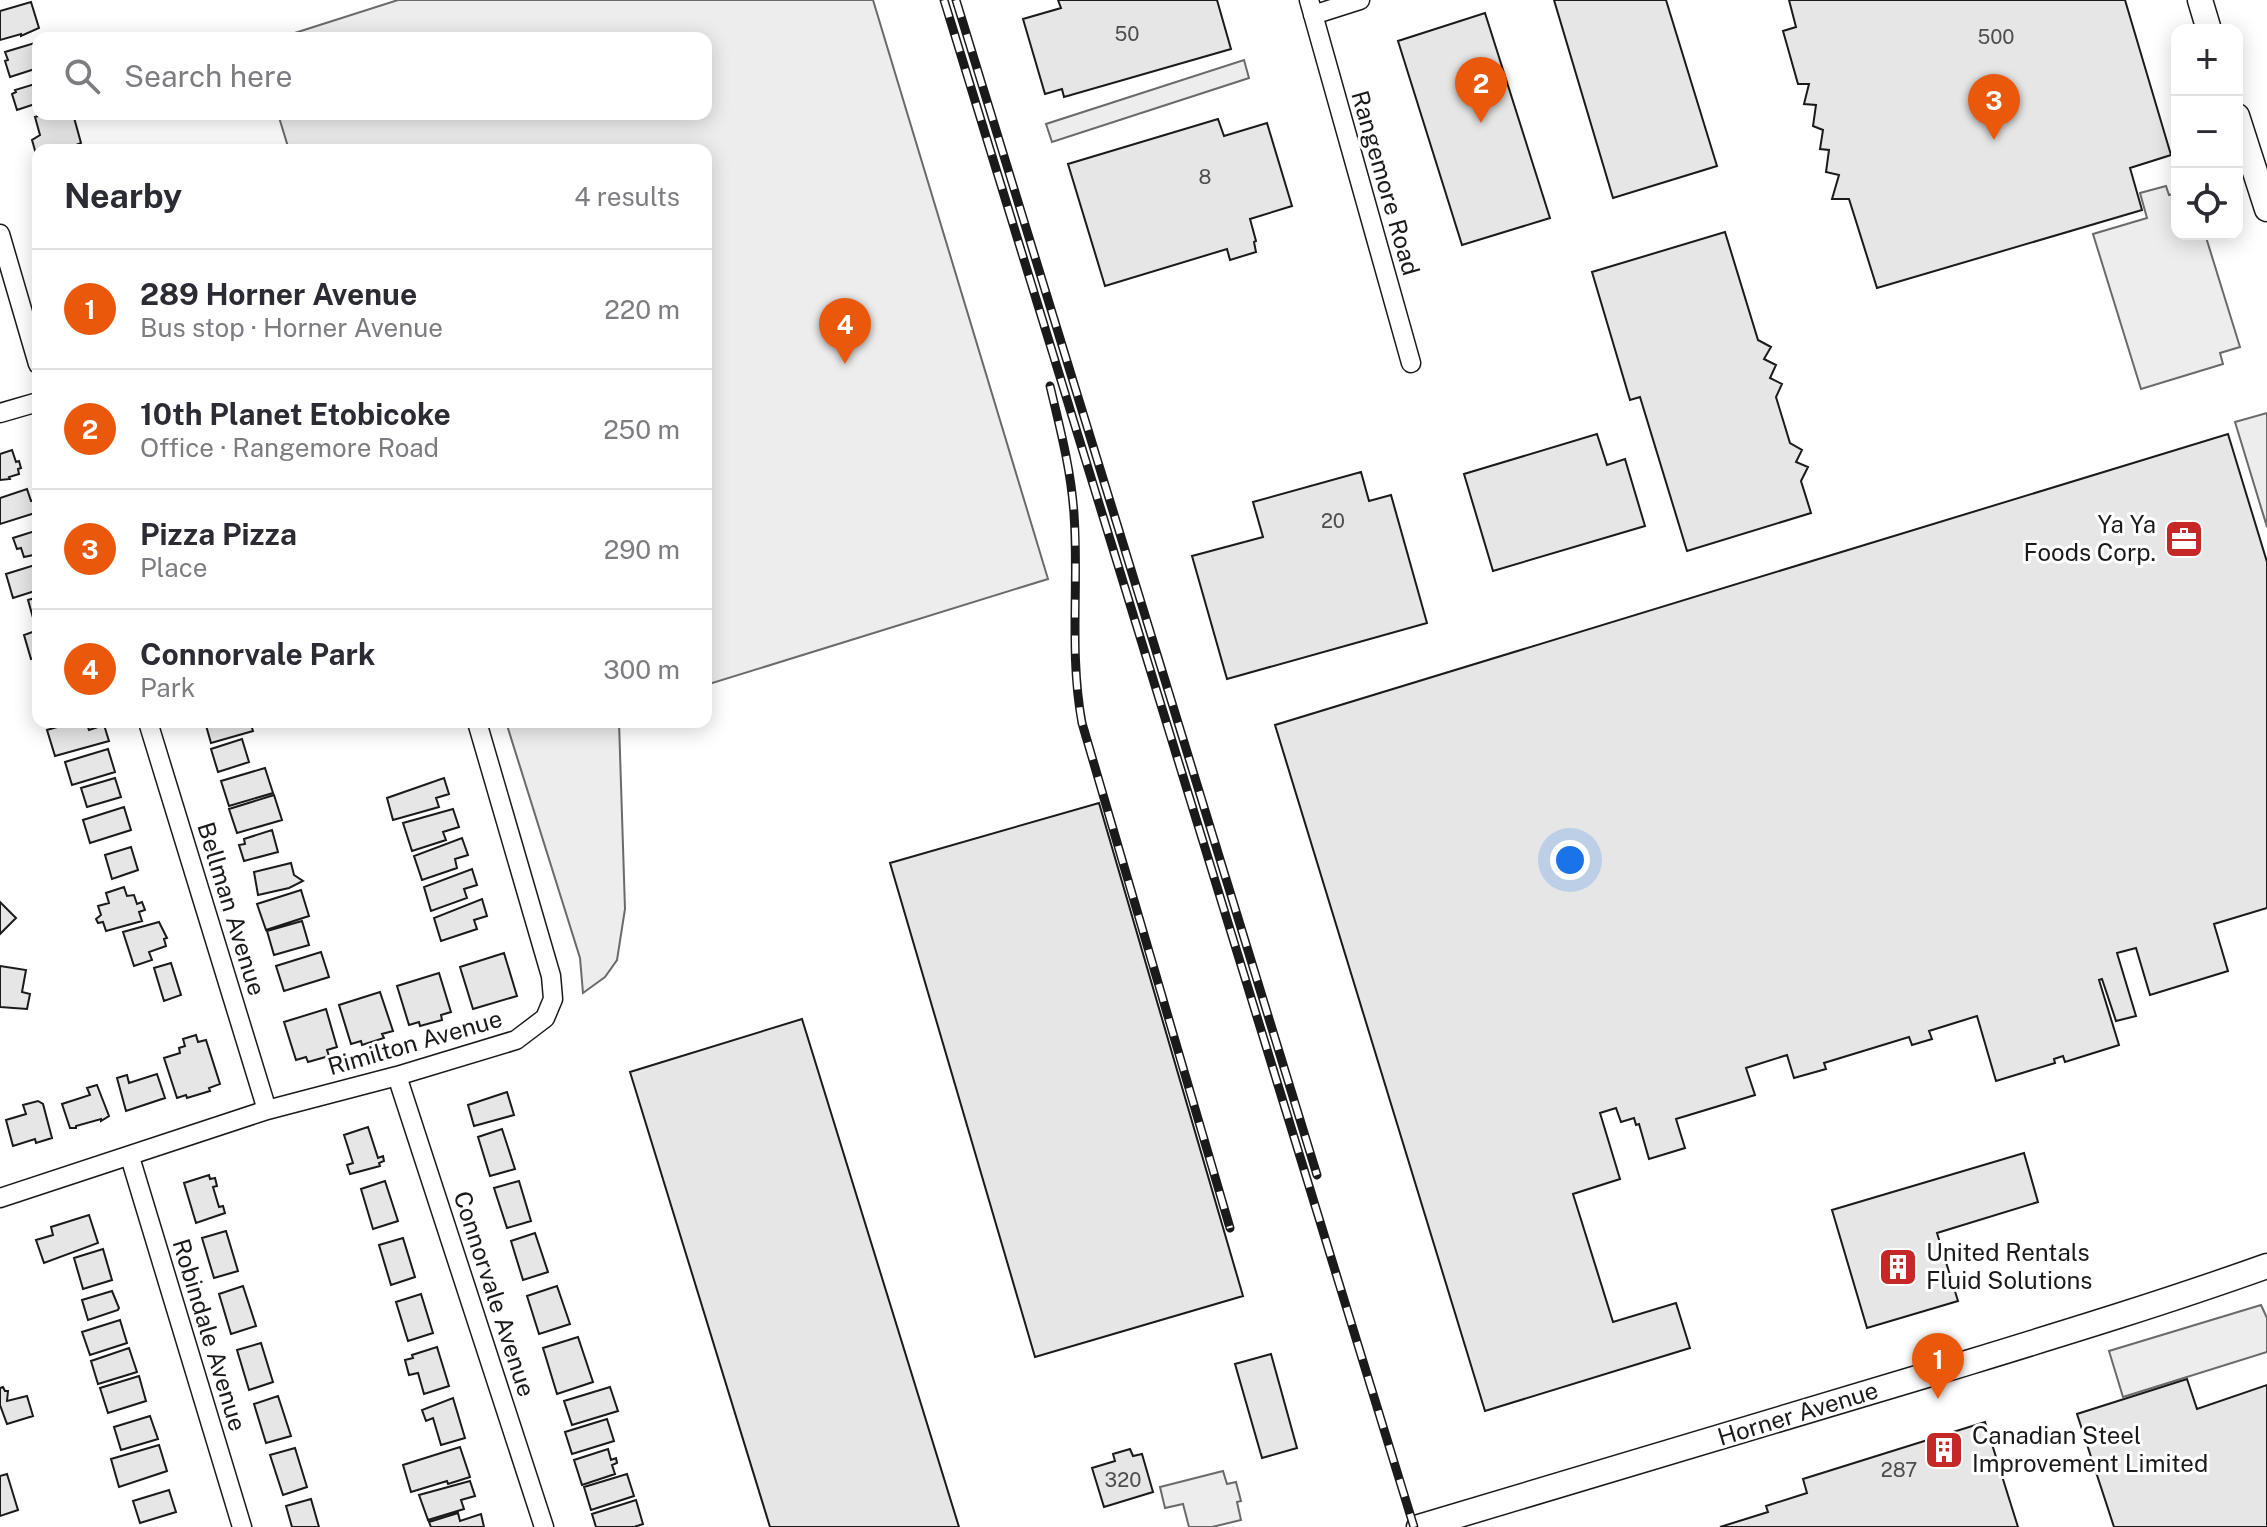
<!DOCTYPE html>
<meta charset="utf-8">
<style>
body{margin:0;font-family:"Public Sans",sans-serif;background:#f7f7f7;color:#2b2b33}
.controls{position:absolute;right:24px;top:24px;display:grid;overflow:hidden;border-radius:16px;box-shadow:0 4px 20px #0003}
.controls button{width:72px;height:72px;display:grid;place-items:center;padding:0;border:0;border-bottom:2px solid #e1e1e2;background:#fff;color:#2b2b33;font:40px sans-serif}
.you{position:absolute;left:1570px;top:860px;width:28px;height:28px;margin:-20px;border:6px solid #fff;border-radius:50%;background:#1a73e8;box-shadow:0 0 0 12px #1a73e833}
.badge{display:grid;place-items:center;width:52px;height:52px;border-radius:50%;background:#ea580c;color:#fff;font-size:26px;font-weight:700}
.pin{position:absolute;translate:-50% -66px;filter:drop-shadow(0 2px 4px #0008)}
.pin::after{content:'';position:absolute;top:42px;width:28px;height:24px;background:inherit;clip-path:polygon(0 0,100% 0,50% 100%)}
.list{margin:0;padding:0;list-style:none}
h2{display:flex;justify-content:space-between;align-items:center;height:104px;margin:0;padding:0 32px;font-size:34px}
h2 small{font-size:26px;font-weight:400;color:#7c7c81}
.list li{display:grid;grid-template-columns:52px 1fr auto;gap:24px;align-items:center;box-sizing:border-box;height:120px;padding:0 32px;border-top:2px solid #e1e1e2}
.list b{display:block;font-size:30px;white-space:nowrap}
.list p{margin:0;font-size:26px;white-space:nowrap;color:#7c7c81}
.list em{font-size:26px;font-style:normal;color:#7c7c81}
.icon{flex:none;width:44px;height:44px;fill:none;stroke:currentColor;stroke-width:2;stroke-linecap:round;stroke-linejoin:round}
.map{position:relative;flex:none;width:2267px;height:1527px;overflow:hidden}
.search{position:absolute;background:#fff;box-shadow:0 4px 20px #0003;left:32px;top:32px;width:680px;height:88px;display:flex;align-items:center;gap:20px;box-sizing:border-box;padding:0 28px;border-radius:16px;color:#7c7c81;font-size:30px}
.panel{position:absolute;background:#fff;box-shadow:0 4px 20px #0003;left:32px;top:144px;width:680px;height:584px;border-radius:16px}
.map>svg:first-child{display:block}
.built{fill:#ededed;stroke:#6a6a6a;stroke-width:2}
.building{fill:#e6e6e6;stroke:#1a1a1a;stroke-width:2}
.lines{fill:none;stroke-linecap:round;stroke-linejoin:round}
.street-casing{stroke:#1a1a1a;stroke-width:21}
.secondary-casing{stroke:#1a1a1a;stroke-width:27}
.street{stroke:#fff;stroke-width:18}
.secondary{stroke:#fff;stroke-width:24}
.rail-casing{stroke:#1a1a1a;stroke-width:9}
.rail{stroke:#fff;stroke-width:6;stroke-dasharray:18;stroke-linecap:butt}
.labels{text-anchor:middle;stroke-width:6;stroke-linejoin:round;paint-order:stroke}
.number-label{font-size:20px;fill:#4d4d4d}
.street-label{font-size:24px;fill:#1a1a1a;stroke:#fff}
.poi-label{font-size:24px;fill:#1a1a1a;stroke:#fff;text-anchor:start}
</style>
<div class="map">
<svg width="2267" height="1527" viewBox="0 0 2267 1527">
<rect width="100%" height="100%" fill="#fff"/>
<path class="built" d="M398 0H873L1048 579 706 685V150H289L278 114H706V38H279Z
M1244 60 1249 78 1052 142 1046 124Z
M2166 186 2169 195 2177 193V234H2205L2240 347 2220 353 2223 364 2141 389 2093 234 2147 218 2140 193Z
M2267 413V527L2235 422Z
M506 722H619L625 909 617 960 605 977 583 993 580 958Z
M2261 1305 2267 1318V1352L2123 1397 2109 1351Z
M1223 1471 1227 1484 1236 1482 1241 1501 1237 1502 1241 1520 1212 1527H1189L1183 1504 1165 1508 1160 1487Z"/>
<path class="building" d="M1058 0H1217L1231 49 1064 97 1062 89 1045 94 1023 19 1061 8Z
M1554 0H1666L1717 166 1613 198Z
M1789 0H2125L2171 155 2130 168 2142 210 1877 288 1849 199H1832L1839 175 1826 172 1829 150 1820 149 1823 130 1813 126 1816 105 1804 104 1809 84H1798L1783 31 1796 27Z
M31 2 39 28 21 36V34L0 40V11Z
M1485 13 1550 218 1462 245 1398 41Z
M38 42V68L10 77 5 61 8 60 5 52Z
M38 83V103L17 110 12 94 16 92 15 90Z
M45 114H73L81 143 64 150H38V161L32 140 40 135 35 117Z
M1218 119 1224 136 1267 123 1292 206 1250 219 1256 241 1254 242 1256 252 1230 260 1227 249 1105 286 1068 164Z
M1725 232 1758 340 1771 347 1764 359 1776 365 1770 378 1782 384 1776 397 1790 443 1802 450 1796 462 1808 467 1801 481 1811 513 1687 551 1640 397 1630 400 1592 272Z
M1597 434 1607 465 1625 459 1645 526 1493 571 1464 474Z
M2228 434 2267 562V908L2214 924 2228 971 2150 995 2136 948 2117 953 2136 1016 2116 1021 2102 979 2099 980 2119 1045 2065 1062 2063 1056 2054 1059 2055 1063 1996 1081 1977 1016 1929 1031 1932 1039 1912 1045 1909 1037 1824 1063 1826 1069 1794 1078 1787 1055 1746 1068 1755 1095 1676 1119 1685 1148 1649 1159 1639 1124 1636 1125 1634 1118 1621 1122 1616 1108 1600 1113 1620 1179 1573 1194 1613 1322 1676 1303 1690 1348 1485 1411 1275 725Z
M12 450 16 462 19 461 21 468 18 469 19 474 9 477 10 479 0 480V454Z
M1361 472 1369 501 1391 495 1427 623 1227 679 1192 556 1263 537 1253 502Z
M27 489 31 501 34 500 35 513 0 524V498Z
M38 530V554L24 557 21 548 17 549 13 538Z
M38 564V590L13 598 6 574Z
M38 597V624L35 625 28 600Z
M38 630V657L31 659 24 635Z
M74 722H86L89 730 104 725 109 741 55 756 47 730Z
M205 722H250L253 731 211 743Z
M242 739 249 762 218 772 211 749Z
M108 749 115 772 72 785 65 762Z
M265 768 273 793 229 806 221 781Z
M115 778 121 797 87 807 81 788Z
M444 778 449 794 436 798 439 807 393 820 387 798Z
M274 795 282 820 237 833 229 809Z
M1099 803 1243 1296 1035 1357 890 863Z
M124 807 131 830 90 843 83 820Z
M453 809 459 827 443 832 446 840 412 851 403 823Z
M272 830 278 852 244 861 239 845 245 844 244 839Z
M462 838 468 855 455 859 457 868 422 880 414 856Z
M131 847 138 870 112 879 105 855Z
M291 863 294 875 303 881 289 888 258 895 254 872Z
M472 869 477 885 464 889 467 898 431 911 424 887Z
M124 887 127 896 134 895 137 904 142 902 145 910 139 912 142 921 106 931 103 922 98 923 96 919 101 915 98 906 109 903 106 893Z
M301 890 309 916 266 930 257 904Z
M482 899 487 916 474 920 477 929 441 941 434 918Z
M0 902 16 918 0 934Z
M302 921 309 945 274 955 267 931Z
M159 922 167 938 164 939 166 946 149 952 152 960 134 966 123 932Z
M321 952 329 977 284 991 276 966Z
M504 953 517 996 473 1009 460 967Z
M171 963 181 995 164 1001 154 968Z
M0 966 26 970 22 992 30 994 27 1009 0 1007Z
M439 973 451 1012 441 1015 442 1020 420 1026 419 1022 409 1025 397 986Z
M380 992 393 1031 382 1034 384 1038 362 1045 361 1041 351 1044 339 1005Z
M326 1009 337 1047 327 1050 329 1056 308 1062 306 1057 296 1060 284 1022Z
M802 1019 959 1527H770L630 1072Z
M196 1035 198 1042 206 1040 220 1084 209 1088 210 1091 187 1098 186 1095 177 1098 164 1058 180 1053 179 1048 185 1046 183 1039Z
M157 1074 165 1098 126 1111 117 1078 127 1075 129 1083Z
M97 1085 109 1116 101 1121V1119L76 1126V1128H70L62 1104 90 1095 87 1088Z
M507 1092 514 1115 474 1126 468 1105Z
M38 1101 43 1104 52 1138 36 1143 35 1139 13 1146 6 1120 26 1114 23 1105Z
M368 1127 378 1158 383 1156 384 1161 379 1163 380 1166 350 1174 347 1165 353 1163 344 1135Z
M502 1129 515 1169 490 1176 478 1137Z
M2024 1153 2038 1202 1937 1233 1958 1301 1867 1328 1832 1210Z
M209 1175 210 1179 215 1178 217 1186 213 1187 219 1207 223 1206 225 1213 196 1223 184 1183Z
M385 1181 398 1221 373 1229 361 1189Z
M519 1181 531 1221 507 1228 494 1188Z
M89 1215 98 1243 44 1263 36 1240 53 1235 51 1227Z
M226 1231 238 1271 214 1278 202 1238Z
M535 1233 548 1272 523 1280 511 1241Z
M403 1238 415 1277 391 1285 379 1245Z
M103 1249 112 1280 83 1289 74 1258Z
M243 1286 256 1326 231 1334 219 1294Z
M557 1286 570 1324 539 1334 527 1296Z
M112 1291 119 1308 118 1310 88 1320 82 1300Z
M421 1294 433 1333 408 1341 396 1302Z
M120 1320 127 1343 90 1355 82 1332Z
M578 1337 593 1382 557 1394 543 1348Z
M261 1343 273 1382 249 1390 237 1350Z
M437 1347 449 1386 424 1394 418 1373 409 1375 405 1360 413 1358 412 1355Z
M129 1348 137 1372 98 1384 91 1361Z
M1271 1354 1297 1448 1262 1458 1235 1364Z
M139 1376 146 1401 108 1413 100 1388Z
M2187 1379 2197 1409 2267 1385V1527H2114L2077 1414Z
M3 1387 5 1391H8L7 1401 27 1396 33 1416 7 1424 0 1405V1388Z
M610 1387 618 1411 572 1425 564 1401Z
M278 1396 291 1436 266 1443 254 1404Z
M453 1398 465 1438 441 1445 433 1418 426 1421 422 1410Z
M150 1416 158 1439 121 1450 114 1427Z
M607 1419 614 1441 572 1454 565 1432Z
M1985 1422 2018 1527H1720L1768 1512 1766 1506 1807 1493 1803 1479Z
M159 1445 167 1471 119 1487 111 1459Z
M460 1447 470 1477 448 1484 447 1481 411 1492 403 1465Z
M295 1448 307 1487 283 1495 270 1455Z
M608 1449 611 1460 616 1458 617 1463 612 1465 615 1474 582 1485 574 1460Z
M1130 1449 1133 1456 1142 1454 1153 1492 1104 1507 1092 1468 1115 1461 1113 1454Z
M7 1474 18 1510 0 1516V1476Z
M627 1474 634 1496 591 1510 584 1487Z
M470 1481 475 1496 461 1500 464 1509 428 1520 419 1495Z
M169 1490 176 1512 140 1523 133 1501Z
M311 1499 319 1527H292L286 1506Z
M636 1500 643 1524 634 1527H596L592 1514Z
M458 1513 460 1521 481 1514 484 1527H431L429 1522Z"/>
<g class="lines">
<defs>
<path id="street" d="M1309 0 1411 363
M1313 15 1360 0
M0 234 38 364
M0 413 38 402
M148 722 267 1110
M397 1076 544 1527
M130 1157 242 1527
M0 1198 267 1110 397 1076 516 1040 545 1018 553 999 551 976 477 722"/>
<path id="secondary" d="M2200 0 2209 30
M2237 116 2267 209
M1419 1527C1592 1476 1765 1425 1937 1372 2048 1338 2158 1305 2267 1266"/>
</defs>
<use href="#street" class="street-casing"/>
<use href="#secondary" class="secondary-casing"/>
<use href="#street" class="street"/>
<use href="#secondary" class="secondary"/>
<defs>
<path id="rail" d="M944 0 1414 1527
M956 0 1317 1175
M1050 386C1060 428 1071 470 1074 514 1079 584 1069 653 1082 723L1230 1228"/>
</defs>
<use href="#rail" class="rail-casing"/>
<use href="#rail" class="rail"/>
</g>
<defs>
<symbol id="office-square" viewBox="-11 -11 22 22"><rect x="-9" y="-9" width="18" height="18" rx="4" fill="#c62828" stroke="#fff"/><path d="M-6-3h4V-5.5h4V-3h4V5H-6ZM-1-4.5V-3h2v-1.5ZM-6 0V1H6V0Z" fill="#fff"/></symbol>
<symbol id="building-square" viewBox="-11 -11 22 22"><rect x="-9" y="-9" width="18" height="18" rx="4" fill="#c62828" stroke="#fff"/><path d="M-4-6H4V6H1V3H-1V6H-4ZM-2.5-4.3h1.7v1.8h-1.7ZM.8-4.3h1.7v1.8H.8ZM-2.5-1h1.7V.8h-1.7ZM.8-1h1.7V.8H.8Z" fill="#fff"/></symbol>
</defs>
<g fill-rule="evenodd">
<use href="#office-square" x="2162" y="517" width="44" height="44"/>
<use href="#building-square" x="1876" y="1245" width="44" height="44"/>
<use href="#building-square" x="1922" y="1428" width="44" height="44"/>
</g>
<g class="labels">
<g class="number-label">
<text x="1127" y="41">50</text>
<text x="1996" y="44">500</text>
<text x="1205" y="184">8</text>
<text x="1333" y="528">20</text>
<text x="1899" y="1477">287</text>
<text x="1123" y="1487">320</text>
</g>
<g class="street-label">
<text transform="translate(1385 183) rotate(74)" y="8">Rangemore Road</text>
<text transform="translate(231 909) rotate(73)" y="8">Bellman Avenue</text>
<text transform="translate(415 1043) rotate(-16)" y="8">Rimilton Avenue</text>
<text transform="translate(494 1294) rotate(72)" y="8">Connorvale Avenue</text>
<text transform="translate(209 1335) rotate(73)" y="8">Robindale Avenue</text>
<text transform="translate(1798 1414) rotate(-17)" y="8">Horner Avenue</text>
</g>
<g class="poi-label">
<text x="2156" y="533" text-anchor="end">Ya Ya<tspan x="2156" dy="28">Foods Corp.</tspan></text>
<text x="1926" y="1261">United Rentals<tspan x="1926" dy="28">Fluid Solutions</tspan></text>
<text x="1972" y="1444">Canadian Steel<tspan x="1972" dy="28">Improvement Limited</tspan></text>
</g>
</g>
</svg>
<div class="controls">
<button>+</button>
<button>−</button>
<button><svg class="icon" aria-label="locate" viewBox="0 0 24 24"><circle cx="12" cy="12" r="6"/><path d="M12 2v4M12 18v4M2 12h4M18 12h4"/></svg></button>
</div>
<div class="you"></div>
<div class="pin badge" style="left:1938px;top:1399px">1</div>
<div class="pin badge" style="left:1481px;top:123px">2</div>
<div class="pin badge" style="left:1994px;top:140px">3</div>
<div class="pin badge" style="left:845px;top:364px">4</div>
<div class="search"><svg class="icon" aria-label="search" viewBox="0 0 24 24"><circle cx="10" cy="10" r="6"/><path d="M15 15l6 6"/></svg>Search here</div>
<section class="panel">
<h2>Nearby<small>4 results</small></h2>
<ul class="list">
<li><span class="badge">1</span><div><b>289 Horner Avenue</b><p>Bus stop · Horner Avenue</p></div><em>220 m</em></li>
<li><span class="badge">2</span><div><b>10th Planet Etobicoke</b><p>Office · Rangemore Road</p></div><em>250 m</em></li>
<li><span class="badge">3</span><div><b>Pizza Pizza</b><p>Place</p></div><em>290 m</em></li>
<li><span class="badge">4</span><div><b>Connorvale Park</b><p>Park</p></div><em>300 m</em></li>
</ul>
</section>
</div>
